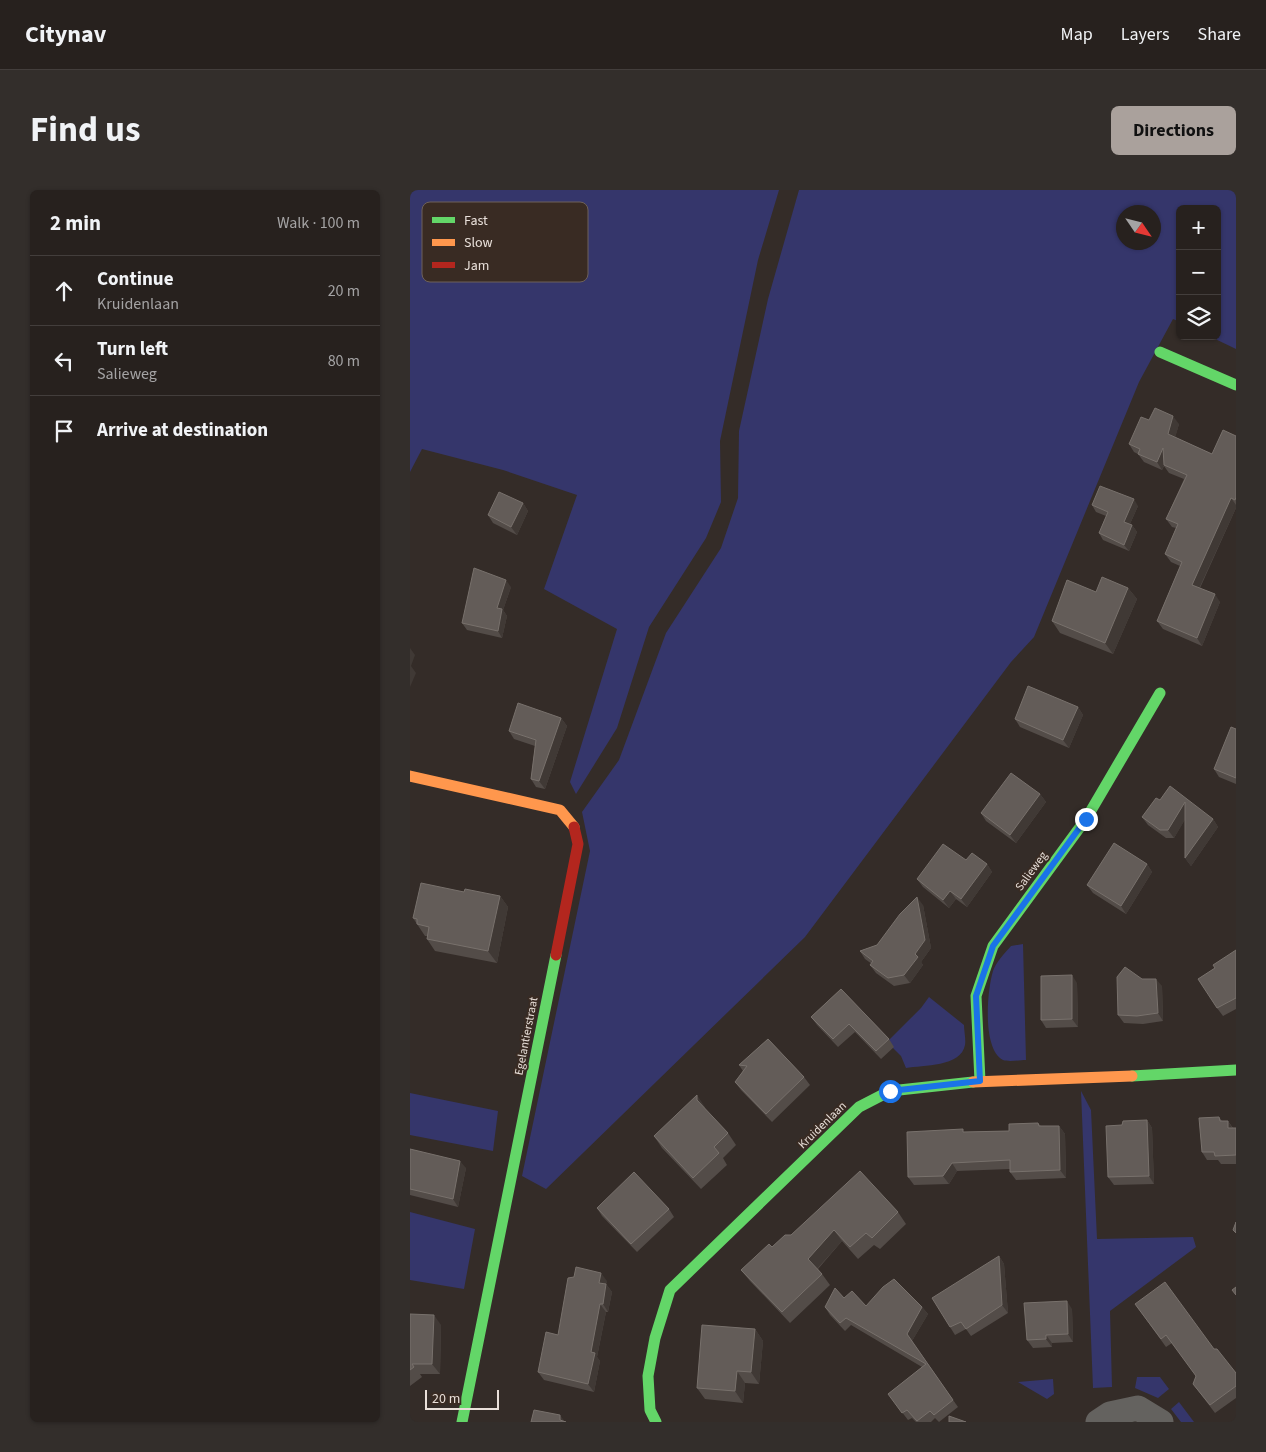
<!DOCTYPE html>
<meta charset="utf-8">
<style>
body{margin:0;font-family:"Source Sans 3",sans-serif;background:#332e2b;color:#f1f3f6}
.controls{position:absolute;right:15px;top:15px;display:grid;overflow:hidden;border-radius:8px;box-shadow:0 1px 4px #0004}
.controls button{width:45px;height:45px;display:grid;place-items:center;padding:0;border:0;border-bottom:1px solid #433e3c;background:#27211e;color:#f1f3f6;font:25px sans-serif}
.compass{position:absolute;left:706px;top:15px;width:45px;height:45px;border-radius:50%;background:#27211e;box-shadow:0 1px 4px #0004;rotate:125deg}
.scale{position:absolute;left:15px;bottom:12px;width:74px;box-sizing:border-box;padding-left:5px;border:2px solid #e9e0da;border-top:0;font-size:14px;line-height:18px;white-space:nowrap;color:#e9e0da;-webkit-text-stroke:4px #392b23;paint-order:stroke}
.stop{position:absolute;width:15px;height:15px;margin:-11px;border:4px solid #1a73e8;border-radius:50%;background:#fff}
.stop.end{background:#1a73e8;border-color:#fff;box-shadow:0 1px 5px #0008}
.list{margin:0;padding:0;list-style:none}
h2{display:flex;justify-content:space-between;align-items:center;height:65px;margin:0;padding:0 20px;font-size:21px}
h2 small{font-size:16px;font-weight:400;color:#a4a3a4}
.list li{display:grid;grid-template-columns:32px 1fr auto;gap:15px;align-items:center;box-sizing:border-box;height:70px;padding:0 20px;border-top:1px solid #433e3c}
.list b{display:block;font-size:19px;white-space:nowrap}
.list p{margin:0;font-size:16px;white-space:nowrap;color:#a4a3a4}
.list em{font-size:16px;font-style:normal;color:#a4a3a4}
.icon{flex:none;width:28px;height:28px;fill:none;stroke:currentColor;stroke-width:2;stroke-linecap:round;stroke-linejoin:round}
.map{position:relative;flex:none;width:826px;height:1232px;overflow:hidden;border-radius:8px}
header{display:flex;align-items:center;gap:30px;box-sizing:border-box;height:70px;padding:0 25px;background:#27211e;border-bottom:1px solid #433e3c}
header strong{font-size:24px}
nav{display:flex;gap:28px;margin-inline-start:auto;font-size:18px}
.intro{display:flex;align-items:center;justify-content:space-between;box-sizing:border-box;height:120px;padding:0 30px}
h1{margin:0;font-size:35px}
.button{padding:12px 22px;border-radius:8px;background:#aaa19c;color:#111;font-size:18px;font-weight:700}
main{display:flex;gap:30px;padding:0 30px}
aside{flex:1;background:#27211e;border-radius:8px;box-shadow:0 1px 4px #0004}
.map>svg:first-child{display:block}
.green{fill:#35366b;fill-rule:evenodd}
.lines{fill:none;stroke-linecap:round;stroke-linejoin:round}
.street{stroke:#64625f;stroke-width:25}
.fast{stroke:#63d668;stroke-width:11}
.slow{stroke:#ff974d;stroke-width:11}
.jam{stroke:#b3261e;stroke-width:11}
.wall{fill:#534c48}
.shaded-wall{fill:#403935}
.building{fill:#635c58;stroke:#78716c}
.route{stroke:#1a73e8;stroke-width:6}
.labels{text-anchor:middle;stroke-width:4;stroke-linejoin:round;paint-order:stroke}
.street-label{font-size:12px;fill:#e9e0da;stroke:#392b23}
.key{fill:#392b23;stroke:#6e615a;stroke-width:1}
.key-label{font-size:14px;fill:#e9e0da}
</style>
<header>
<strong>Citynav</strong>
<nav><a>Map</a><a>Layers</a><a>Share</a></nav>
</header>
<div class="intro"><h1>Find us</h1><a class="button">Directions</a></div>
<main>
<aside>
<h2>2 min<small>Walk · 100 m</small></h2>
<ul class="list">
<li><svg class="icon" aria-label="ahead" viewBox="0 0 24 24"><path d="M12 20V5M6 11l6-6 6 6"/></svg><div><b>Continue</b><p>Kruidenlaan</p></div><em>20 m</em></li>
<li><svg class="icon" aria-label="left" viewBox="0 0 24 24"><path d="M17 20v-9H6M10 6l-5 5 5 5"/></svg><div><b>Turn left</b><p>Salieweg</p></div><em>80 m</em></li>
<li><svg class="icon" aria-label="arrive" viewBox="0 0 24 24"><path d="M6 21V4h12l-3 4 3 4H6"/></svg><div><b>Arrive at destination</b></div></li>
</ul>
</aside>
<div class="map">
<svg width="826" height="1232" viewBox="0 0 826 1232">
<rect width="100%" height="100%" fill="#342c28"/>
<path class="green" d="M0 0H369L348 70 310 251 311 312 296 348 239 437 207 538 166 604 160 592 207 439 134 399 167 305 93 280 12 259 0 282Z
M389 0H826V159L799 146H807V19H770V132L763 129 729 192 624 447 601 472 395 747 136 999 112 986 180 661 172 622 209 570 256 443 311 358 328 308 329 241 358 109ZM714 22H744V52H714Z
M613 754 616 870C610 870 599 872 593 870 572 859 577 801 583 781 586 772 595 763 601 756Z
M519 807 554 835C554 841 556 849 555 855 551 877 513 875 496 878L491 866 477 852 511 818Z
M671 901 681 920 687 1049 783 1047 786 1057 700 1121 702 1197 683 1198Z
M0 903 88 921 83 961 0 945Z
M0 1022 65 1039 54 1099 0 1090Z
M727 1187H750L759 1199 748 1208 725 1198Z
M643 1189 644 1204 637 1209 608 1192Z
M769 1212 784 1232H771L761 1219Z"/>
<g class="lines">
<path class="street" d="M688 1232 700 1224 728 1218 751 1232"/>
<path class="fast" d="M750 162 826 195
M722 886 826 880
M570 891 566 806 583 756 676 629 750 503
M52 1232 146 765
M246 1232 240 1220 238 1186 245 1148 260 1100 449 917 480 901 563 892"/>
<path class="slow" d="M0 586 150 620 164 637
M563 892 722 886"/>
<path class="jam" d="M146 765 168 654 164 637"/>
</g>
<path class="wall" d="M739 230 769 234 765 247 802 264 826 246V318L790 398 810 412 792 456 753 439 747 431 770 376 761 372 755 364 766 338 762 337 756 329 774 289 759 283 754 276 752 280 734 272 728 264 724 262 719 254Z
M113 313 118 321 107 345 83 333 78 325Z
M682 315 728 316 720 334 722 335 727 342 719 361 693 350 689 343 696 326 686 322Z
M101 397 93 420 97 426 92 448 57 440 52 433Z
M718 398 727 409 703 464 650 443 642 431 686 402Z
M668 517 673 525 659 558 610 537 605 529Z
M151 528 157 536 135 599 126 597 121 589 125 556 104 549 99 541Z
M826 539V594L809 587 804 579Z
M630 604 636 612 606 653 576 631 571 623Z
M750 610 803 629 808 637 781 676 775 668V629L764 648H756L738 635 732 627Z
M556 670 577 674 582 682 557 717 546 709 539 718 513 697 507 689Z
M737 674 742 682 716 724 683 703 677 695Z
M54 702 90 706 98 717 87 773 25 761 17 749V746H15L3 728Z
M513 715 521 758 511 772 513 775 500 793 484 796 466 783 460 775 462 774 455 769 450 761 467 755Z
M826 760V819L813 826 807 818 805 778Z
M732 789 752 796 753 831 733 834 714 833 708 825Z
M667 793 668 837 636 838 631 830Z
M431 799 479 849 484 857 471 869 445 842 428 857 407 835 401 827Z
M358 849 394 887 400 895 362 932 331 900 325 892 333 881 329 875Z
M295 917V919L318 943 326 955 313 968 317 975 291 999 252 958 244 946Z
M809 927 812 931H818L823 938H826V974H811L808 970H797L792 962Z
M737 930 742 938 744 994 704 995 698 987 712 935Z
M628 933 631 936H649L655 944 656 988 606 990 600 982V979L547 981 539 994 504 995 498 987 555 942 599 941Z
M0 959 56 978 48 1017 0 1005Z
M187 1018 259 1019 264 1027 227 1062 192 1026Z
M488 1022 496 1034 470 1059 464 1055 448 1069 432 1051 408 1079 412 1084 420 1095 380 1133 340 1091 331 1080 362 1057 381 1045Z
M589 1066 594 1074 598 1123 561 1146 556 1139 545 1145 540 1137Z
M197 1091 196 1094 202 1102 198 1122H196L187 1167 190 1171 184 1202 134 1190 128 1182 148 1145Z
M434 1108 456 1116 512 1117 518 1124 502 1151 548 1217 529 1232 525 1228 521 1232H506L502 1228 498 1230 478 1204 512 1177 441 1135 435 1141 420 1125 415 1117Z
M725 1114 804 1159 826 1183V1208L805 1223 783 1194 786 1186 762 1153 756 1157Z
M662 1119 663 1152 642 1153V1157L623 1158 617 1150Z
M0 1124 31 1135 30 1184H10L12 1187 0 1196Z
M345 1139 353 1151 349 1194 335 1193 333 1213 295 1209 287 1198Z"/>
<path class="shaded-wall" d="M763 226 769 234 764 252 758 244Z
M753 258 758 266 752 280 747 272Z
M821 308 826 315V318L787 403 782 395Z
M724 309 728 316 718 338 714 332Z
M113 313 118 321 107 345 101 337Z
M722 335 727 342 719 361 714 355Z
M96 390 101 397 93 420 97 426 92 448 88 441 87 418Z
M718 398 727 409 703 464 695 453Z
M805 404 810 412 792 456 787 448Z
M0 458 5 465 1 476 6 483 0 497Z
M668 517 673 525 659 558 653 550Z
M151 528 157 536 135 599 129 591Z
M630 604 636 612 606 653 600 645Z
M775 612 781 620 764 648 758 640Z
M803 629 808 637 781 676 775 668Z
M577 674 582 682 557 717 551 709Z
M737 674 742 682 716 724 711 716Z
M540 701 546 709 539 718 533 710Z
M90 706 98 717 87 773 78 761Z
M507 707 513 715 521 758 511 772 513 775 500 793 494 785 505 764Z
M662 785 667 793 668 837 662 829Z
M746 789 752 796 753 831 748 823Z
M287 905 295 917V922L287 910Z
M737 930 742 938 744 994 739 986Z
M818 931 823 939 818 938Z
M649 936 655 944 656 988 650 980Z
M50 971 56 978 48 1017 43 1009Z
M542 973 547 981 539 994 533 986Z
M424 1040 432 1051 406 1080 398 1069Z
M589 1066 594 1074 598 1123 592 1115Z
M191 1083 197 1091 195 1101 189 1093Z
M196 1094 202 1102 198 1122 193 1114Z
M657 1111 662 1119 663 1152 658 1144Z
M190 1114 196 1122 187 1167 190 1171 184 1202 178 1194 181 1162Z
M512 1117 518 1124 502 1151 548 1217 497 1144Z
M24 1125 31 1135 30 1184 22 1174Z
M345 1139 353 1151 349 1194 341 1182Z
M636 1145 642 1153V1157L636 1149Z
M327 1181 335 1193 333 1213 325 1201Z
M150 1225 155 1232 150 1230Z"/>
<path class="building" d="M745 218 763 226 758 244 802 264 813 240 826 246V307L825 310 821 308 782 395 805 404 787 448 747 431 772 372 755 364 768 334 756 329 777 285 754 275 753 258 747 272 728 264 730 259 719 254 731 227 739 230Z
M690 296 724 309 714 332 722 335 714 355 689 343 698 322 682 315Z
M89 302 113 313 101 337 78 325Z
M64 378 96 390 87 418 92 419 88 441 52 433Z
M692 387 718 398 695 453 642 431 657 390 686 402Z
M618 496 668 517 653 550 605 529Z
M108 513 151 528 129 591 121 589 126 550 99 541Z
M821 537 826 539V588L804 579Z
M601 583 630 604 600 645 571 623Z
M760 596 803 629 775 668V612L758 640H750L732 627 746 608 750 610Z
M704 653 737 674 711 716 677 695Z
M533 654 556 670 562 663 577 674 551 709 540 701 533 710 507 689Z
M11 693 54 702 55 699 90 706 78 761 17 749 19 737 7 734V729L3 728Z
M507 707 515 750 505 764 508 767 494 785 478 788 460 775 463 771 450 761 467 755 490 724Z
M826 760V808L807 818 788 789 805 778 803 775Z
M715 777 732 789H746L748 823 727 826 708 825 707 787Z
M662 785V829L631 830V786Z
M431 799 479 849 466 861 439 834 423 849 401 827Z
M358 849 394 887 356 924 325 892 337 876 329 875Z
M287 905V910L318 943 304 957 309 963 283 988 244 946Z
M809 927 810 931H818V938H826V965L805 966 804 962H792L789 928Z
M737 930 739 986 698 987 696 936 712 935 713 931Z
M628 933 629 936H649L650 980 600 982V970L542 973 533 986 498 987 497 942 553 939V942L599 941V934Z
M0 959 50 971 43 1009 0 999Z
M450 981 488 1022 462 1048 456 1043 440 1057 424 1040 398 1069 412 1084 372 1122 331 1080 359 1054 362 1057 375 1045H381Z
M224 982 259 1019 221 1054 187 1018Z
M826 1032V1043L823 1040Z
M589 1066 592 1115 556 1139 551 1132 540 1137 522 1108Z
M166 1077 191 1083 189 1093 196 1094 193 1114H190L181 1162 185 1163 178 1194 128 1182 136 1142 148 1145 158 1088 164 1087Z
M484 1089 512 1117 497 1144 543 1210 524 1225 520 1221 507 1231 497 1220 492 1223 478 1204 516 1174 436 1128 430 1133 415 1117 425 1098 434 1108 442 1101 456 1116 473 1097Z
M755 1092 804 1159H807L826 1183V1196L800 1215 783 1194 786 1186 756 1145 751 1149 725 1114Z
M826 1097V1105L822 1100Z
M657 1111 658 1144 636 1145V1149L617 1150 614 1113Z
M0 1124 24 1125 22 1174H2L4 1177 0 1180Z
M292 1135 345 1139 341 1182 327 1181 325 1201 287 1198Z
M124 1220 150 1225V1230L156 1232H121Z
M539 1226 556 1232H539Z"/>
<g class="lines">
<path class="route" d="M480 901 570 891 566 806 583 756 676 629"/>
</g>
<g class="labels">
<g class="street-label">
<text transform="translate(621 681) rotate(-54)" y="4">Salieweg</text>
<text transform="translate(116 846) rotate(-79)" y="4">Egelantierstraat</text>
<text transform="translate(412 935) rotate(-44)" y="4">Kruidenlaan</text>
</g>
</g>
<rect x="12" y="12" width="166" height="80" rx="8" class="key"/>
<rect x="22" y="27" width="23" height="6" fill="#63d668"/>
<rect x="22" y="49" width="23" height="7" fill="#ff974d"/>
<rect x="22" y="72" width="23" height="6" fill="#b3261e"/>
<g class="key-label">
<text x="54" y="35">Fast</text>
<text x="54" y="57">Slow</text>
<text x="54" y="80">Jam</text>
</g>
</svg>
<div class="controls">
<button>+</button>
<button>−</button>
<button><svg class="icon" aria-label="layers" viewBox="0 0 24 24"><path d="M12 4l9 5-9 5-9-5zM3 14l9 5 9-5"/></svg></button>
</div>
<svg class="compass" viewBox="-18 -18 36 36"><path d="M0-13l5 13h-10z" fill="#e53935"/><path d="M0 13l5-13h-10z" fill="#a4a3a4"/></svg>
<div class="scale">20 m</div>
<div class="stop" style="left:480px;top:901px"></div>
<div class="stop end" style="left:676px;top:629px"></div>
</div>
</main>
